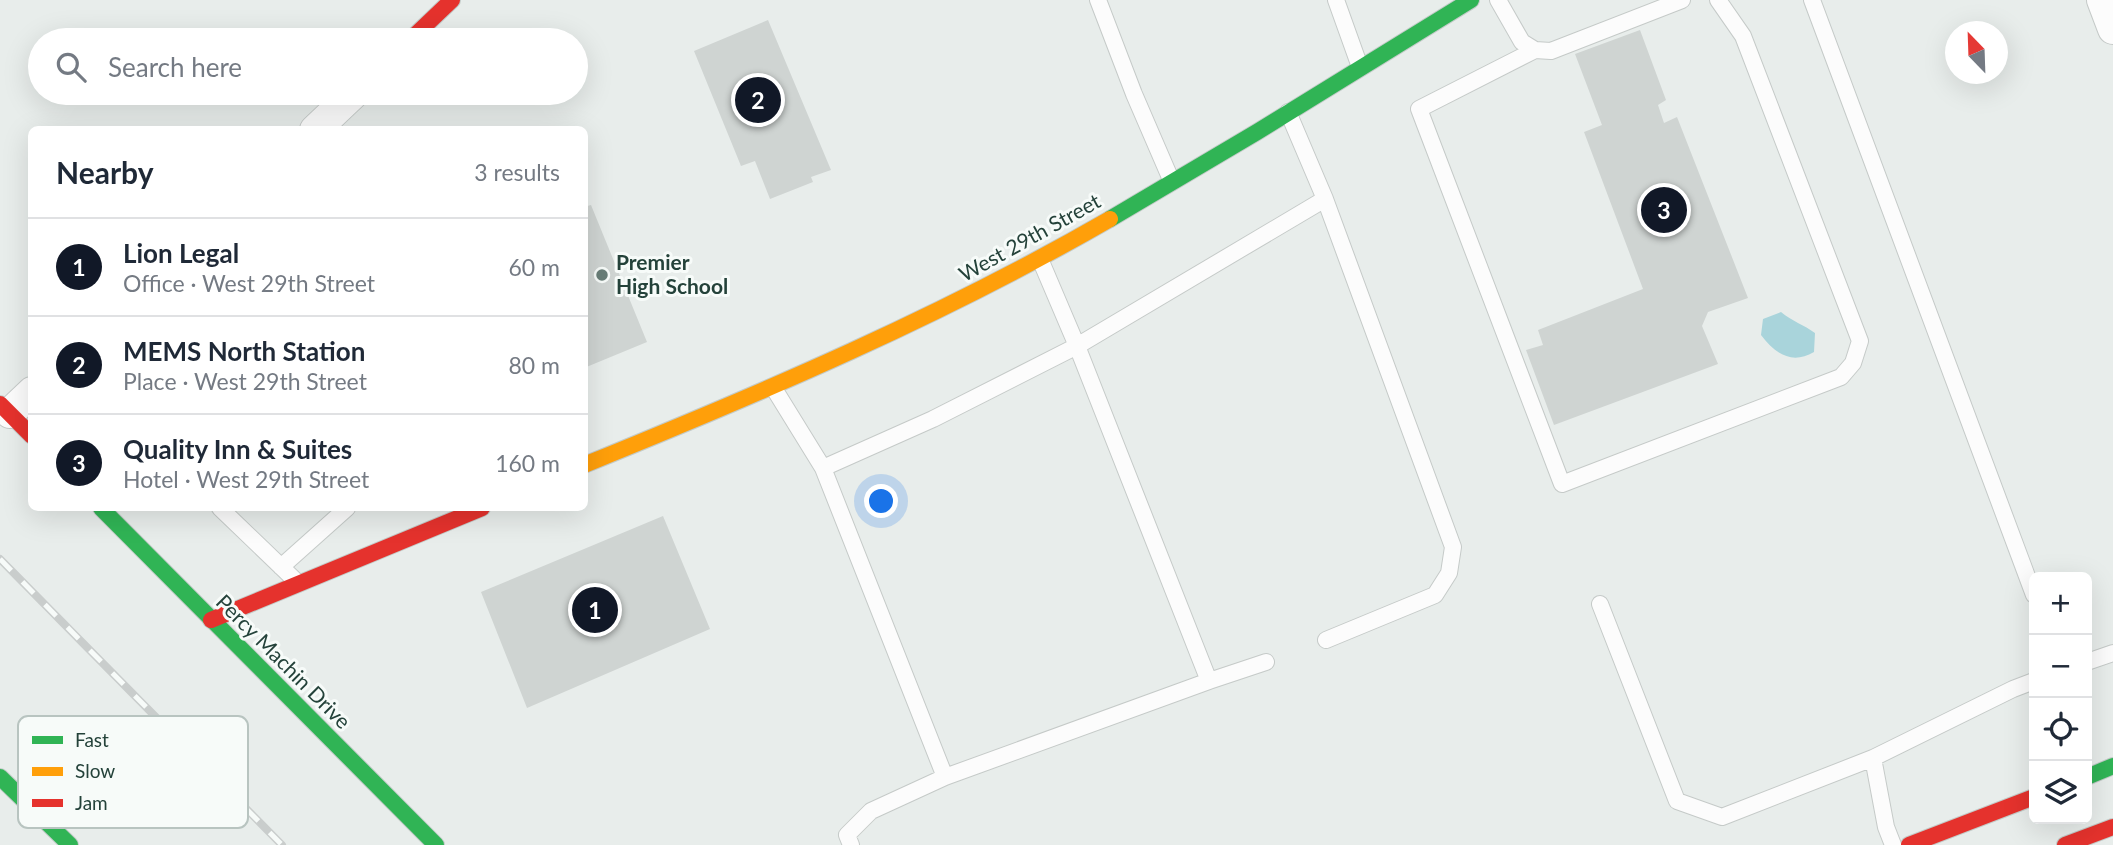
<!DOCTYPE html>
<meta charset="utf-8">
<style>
body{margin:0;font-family:Lato,sans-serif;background:#f2f2f3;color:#1f2937}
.controls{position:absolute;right:21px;bottom:21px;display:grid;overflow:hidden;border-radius:10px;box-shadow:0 7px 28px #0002}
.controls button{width:63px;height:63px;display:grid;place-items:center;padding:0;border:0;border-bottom:2px solid #e0e1e3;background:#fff;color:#1f2937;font:35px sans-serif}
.compass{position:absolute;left:1945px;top:21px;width:63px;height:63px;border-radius:50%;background:#fff;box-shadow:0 7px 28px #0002;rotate:337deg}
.you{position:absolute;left:882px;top:502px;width:24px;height:24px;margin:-18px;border:5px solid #fff;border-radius:50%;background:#1a73e8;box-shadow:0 0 0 10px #1a73e833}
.badge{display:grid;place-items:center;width:46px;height:46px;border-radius:50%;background:#111827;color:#fff;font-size:23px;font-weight:700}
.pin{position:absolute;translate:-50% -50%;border:4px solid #fff;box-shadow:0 2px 7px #0006}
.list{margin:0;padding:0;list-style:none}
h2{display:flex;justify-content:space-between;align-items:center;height:91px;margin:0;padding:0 28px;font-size:30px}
h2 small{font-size:23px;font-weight:400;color:#747a83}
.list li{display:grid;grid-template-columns:46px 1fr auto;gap:21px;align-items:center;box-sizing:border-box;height:98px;padding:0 28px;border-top:2px solid #e0e1e3}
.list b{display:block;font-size:26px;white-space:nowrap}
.list p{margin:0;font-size:23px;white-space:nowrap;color:#747a83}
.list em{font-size:23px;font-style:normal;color:#747a83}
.icon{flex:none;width:38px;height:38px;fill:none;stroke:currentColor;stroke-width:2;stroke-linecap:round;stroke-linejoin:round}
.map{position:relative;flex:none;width:2113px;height:845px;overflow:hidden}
.search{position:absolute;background:#fff;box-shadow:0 7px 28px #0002;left:28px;top:28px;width:560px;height:77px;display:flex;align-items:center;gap:18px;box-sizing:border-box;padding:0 24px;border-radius:38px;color:#747a83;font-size:26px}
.panel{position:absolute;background:#fff;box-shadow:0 7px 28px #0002;left:28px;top:126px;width:560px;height:385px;border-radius:10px}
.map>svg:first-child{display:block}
.water{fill:#a9d4db}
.building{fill:#cfd4d2}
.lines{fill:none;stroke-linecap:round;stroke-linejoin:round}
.lane-casing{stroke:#c5cac8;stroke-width:18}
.street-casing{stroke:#c5cac8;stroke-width:32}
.fast-casing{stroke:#c3cbc8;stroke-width:18}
.slow-casing{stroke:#c3cbc8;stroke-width:18}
.jam-casing{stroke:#c3cbc8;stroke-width:18}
.lane{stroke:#fcfcfc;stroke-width:16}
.street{stroke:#fcfcfc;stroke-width:30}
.fast{stroke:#30b455;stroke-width:16}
.slow{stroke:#ff9f0a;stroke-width:16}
.jam{stroke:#e5322d;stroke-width:16}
.rail-casing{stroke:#c9cdcc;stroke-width:8}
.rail{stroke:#f7fbf9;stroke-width:5;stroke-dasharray:16;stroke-linecap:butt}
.poi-dot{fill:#697e78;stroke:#f7fbf9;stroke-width:2.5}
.labels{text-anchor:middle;stroke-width:6;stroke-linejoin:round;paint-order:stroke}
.street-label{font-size:21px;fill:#24423a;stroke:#f7fbf9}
.poi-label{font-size:21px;font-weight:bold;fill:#24423a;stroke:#f7fbf9;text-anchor:start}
.key{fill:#f7fbf9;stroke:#b8c4c0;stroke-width:2}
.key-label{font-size:19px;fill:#24423a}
</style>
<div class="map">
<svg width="2113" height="845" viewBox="0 0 2113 845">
<rect width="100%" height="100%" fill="#e8edeb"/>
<path class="water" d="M1781 312C1792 321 1804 325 1815 333L1814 352C1792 365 1775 354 1761 335L1763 319Z"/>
<path class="building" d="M768 20 831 170 811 177 813 182 770 199 755 161 741 166 694 51Z
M1640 30 1666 100 1658 105 1664 123 1677 117 1748 298 1708 312 1702 326 1718 364 1554 425 1526 350 1543 345 1538 330 1643 289 1584 132 1602 125 1575 54Z
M591 205 647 342 584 368V207Z
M663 516 710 629 527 708 481 592Z"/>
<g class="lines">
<defs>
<path id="lane" d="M1098 0 1134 94 1172 182
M1336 0 1360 67
M1498 0 1522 42 1535 50 1551 51 1682 0
M1812 0 2034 595
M1535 50 1419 109 1562 484 1841 377 1853 363 1860 341 1743 36 1718 0
M1325 199 1453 547 1449 573 1435 595 1326 640
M1040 259 1077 346 1325 199 1288 112
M773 387 823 468 945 777 871 811 847 835 851 845
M823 468 933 419 1077 346 1209 681 945 777
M220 508 298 583
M281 567 347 508
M1600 604 1677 801 1722 817 1873 758
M2087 662 2113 653
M1209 681 1266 662
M1893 845 1886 827 1873 758 2013 689 2034 681"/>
<path id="street" d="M2102 0 2113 29
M315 130 354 93
M10 413 32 392"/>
<path id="fast" d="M1110 219 1257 132 1471 0
M101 508 436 845
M0 777 70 845
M2087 777 2113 766"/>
<path id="slow" d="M584 465C764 392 942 316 1110 219"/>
<path id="jam" d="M410 40 452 0
M0 404 32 436
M211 620 482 508
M1909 845 2034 797
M2065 845 2113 827"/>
</defs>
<use href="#lane" class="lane-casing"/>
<use href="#street" class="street-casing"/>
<use href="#fast" class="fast-casing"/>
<use href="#slow" class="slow-casing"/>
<use href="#jam" class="jam-casing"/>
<use href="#lane" class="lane"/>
<use href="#street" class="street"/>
<use href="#fast" class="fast"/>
<use href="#slow" class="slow"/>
<use href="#jam" class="jam"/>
<defs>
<path id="rail" d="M0 559 282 845"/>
</defs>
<use href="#rail" class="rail-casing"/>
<use href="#rail" class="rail"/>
</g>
<circle class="poi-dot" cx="602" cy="275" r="7"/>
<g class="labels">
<g class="street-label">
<text transform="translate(1030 238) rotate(-29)" y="7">West 29th Street</text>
<text transform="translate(283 662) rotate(45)" y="7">Percy Machin Drive</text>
</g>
<g class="poi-label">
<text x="616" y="270">Premier<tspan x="616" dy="24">High School</tspan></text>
</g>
</g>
<rect x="18" y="716" width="230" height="112" rx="10" class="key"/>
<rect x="32" y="736" width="31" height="8" fill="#30b455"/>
<rect x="32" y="767" width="31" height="9" fill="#ff9f0a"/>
<rect x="32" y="799" width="31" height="8" fill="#e5322d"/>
<g class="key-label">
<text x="75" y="747">Fast</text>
<text x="75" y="778">Slow</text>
<text x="75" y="810">Jam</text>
</g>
</svg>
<div class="controls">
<button>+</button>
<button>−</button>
<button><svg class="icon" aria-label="locate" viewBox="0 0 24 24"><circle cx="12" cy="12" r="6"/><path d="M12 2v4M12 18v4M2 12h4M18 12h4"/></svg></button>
<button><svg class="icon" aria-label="layers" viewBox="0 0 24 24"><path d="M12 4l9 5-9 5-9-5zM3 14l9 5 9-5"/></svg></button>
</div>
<svg class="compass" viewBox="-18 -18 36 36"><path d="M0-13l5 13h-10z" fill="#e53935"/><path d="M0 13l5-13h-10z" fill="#747a83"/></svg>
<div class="you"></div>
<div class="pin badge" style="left:595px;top:610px">1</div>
<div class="pin badge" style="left:758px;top:100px">2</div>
<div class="pin badge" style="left:1664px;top:210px">3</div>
<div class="search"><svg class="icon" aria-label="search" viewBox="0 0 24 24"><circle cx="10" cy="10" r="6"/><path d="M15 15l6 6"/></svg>Search here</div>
<section class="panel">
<h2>Nearby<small>3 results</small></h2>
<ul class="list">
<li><span class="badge">1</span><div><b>Lion Legal</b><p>Office · West 29th Street</p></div><em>60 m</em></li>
<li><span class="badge">2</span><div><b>MEMS North Station</b><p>Place · West 29th Street</p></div><em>80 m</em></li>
<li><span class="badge">3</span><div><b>Quality Inn &amp; Suites</b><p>Hotel · West 29th Street</p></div><em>160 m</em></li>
</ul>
</section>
</div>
